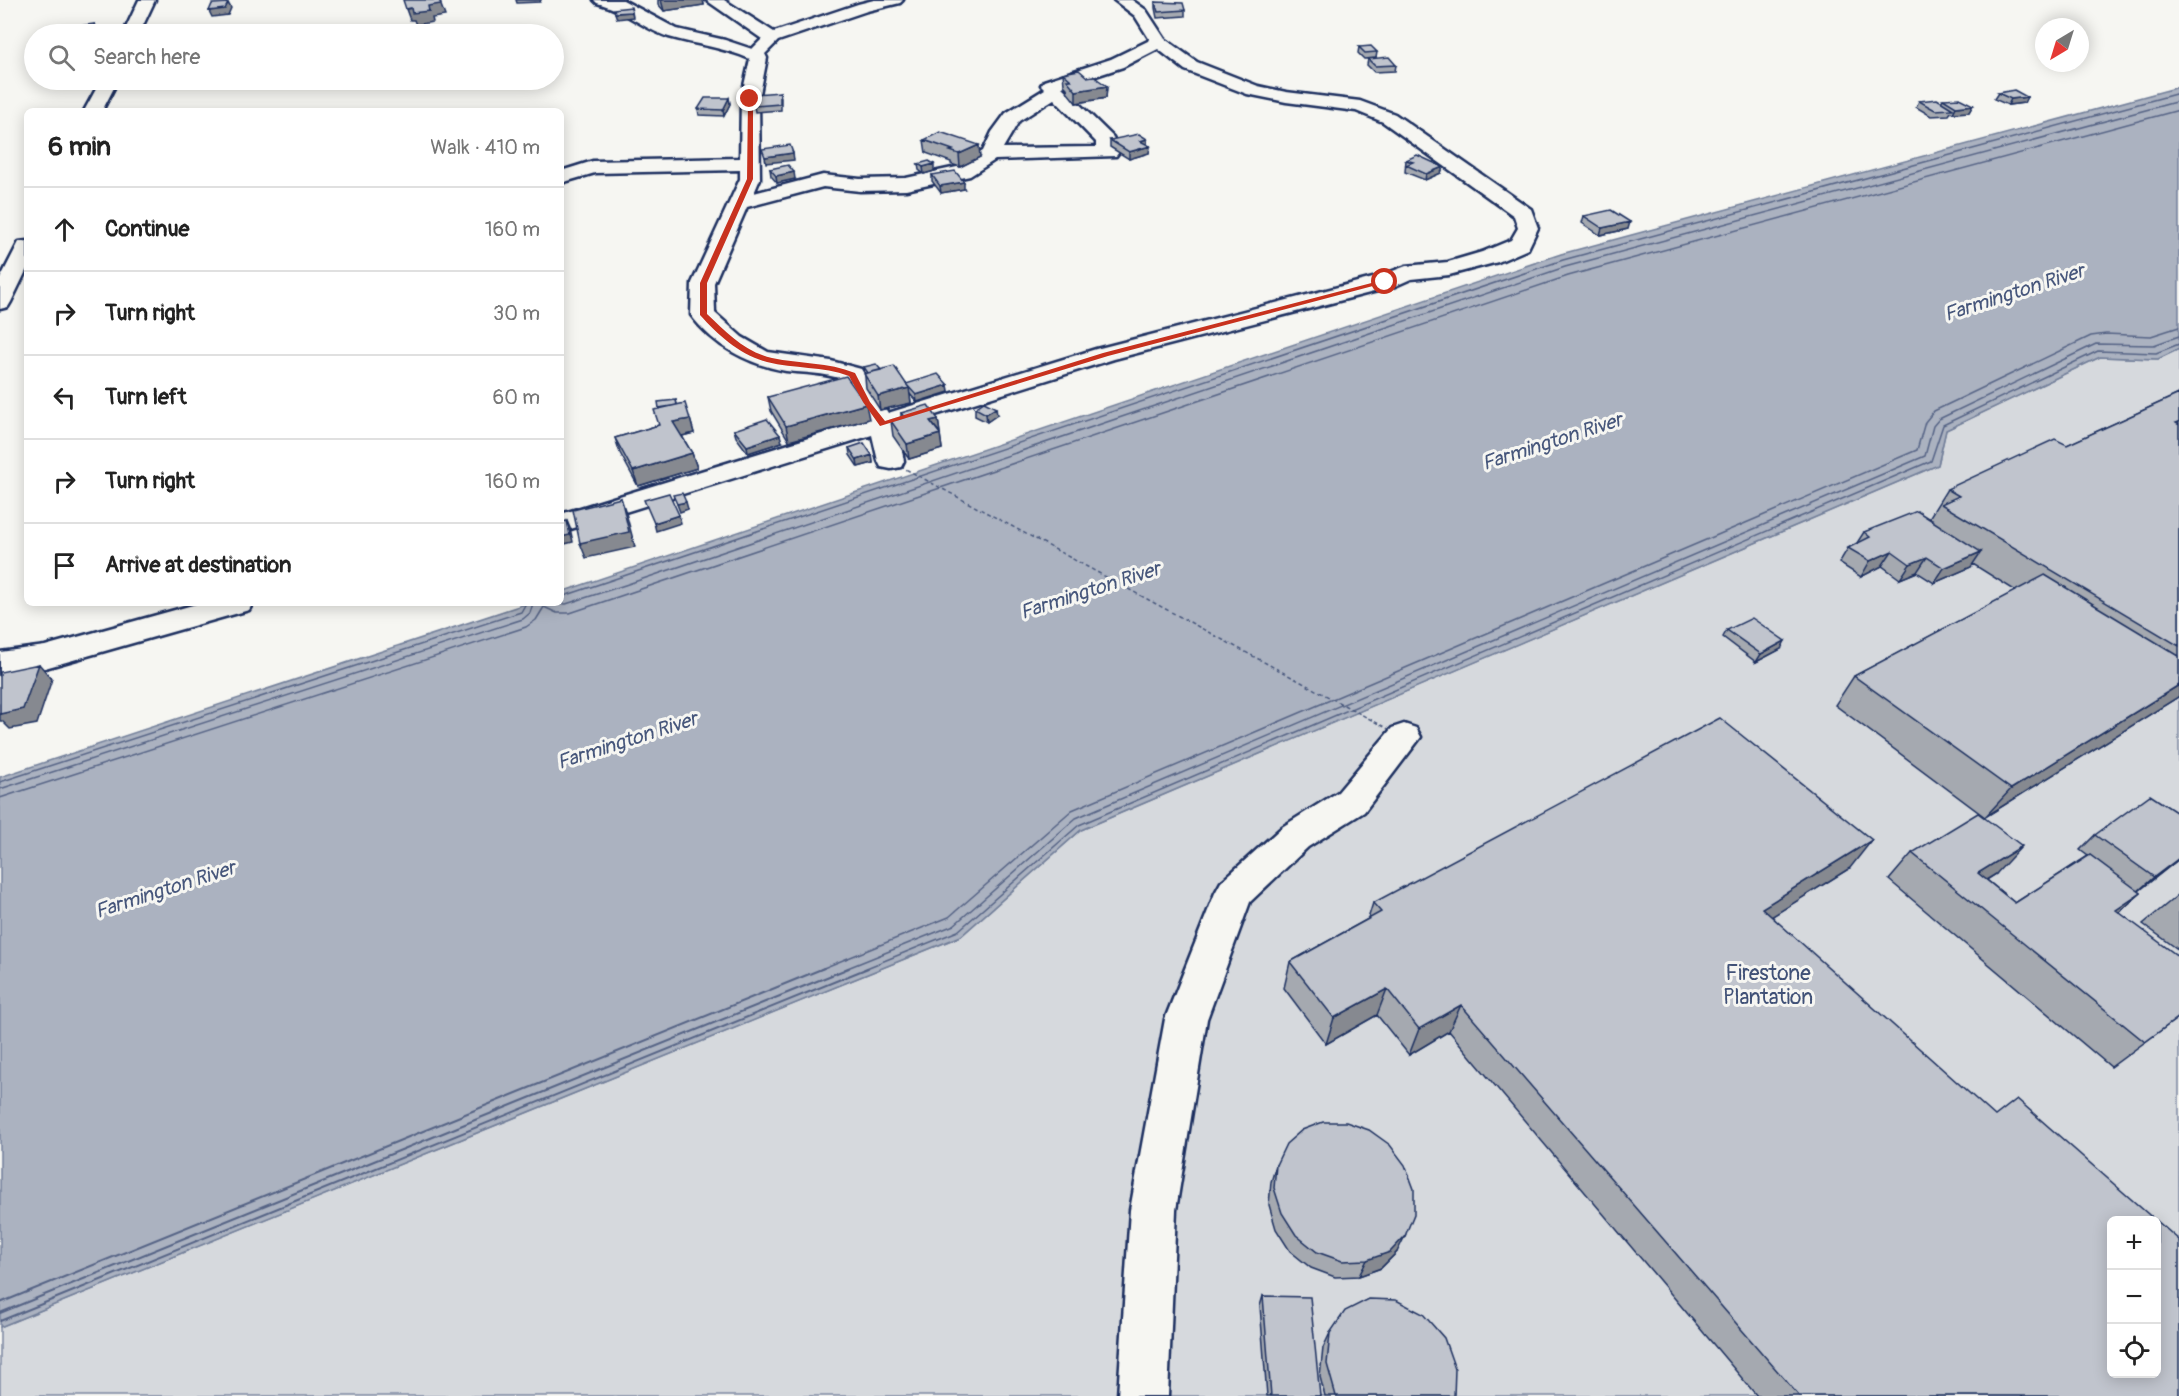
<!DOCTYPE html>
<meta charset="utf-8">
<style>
body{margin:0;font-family:Pangolin,sans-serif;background:#f6f6f6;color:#222}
.controls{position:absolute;right:18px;bottom:18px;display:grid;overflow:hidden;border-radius:9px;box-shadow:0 3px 15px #0003}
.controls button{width:54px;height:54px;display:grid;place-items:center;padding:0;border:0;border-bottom:2px solid #e0e0e0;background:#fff;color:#222;font:30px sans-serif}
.compass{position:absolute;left:2035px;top:18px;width:54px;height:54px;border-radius:50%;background:#fff;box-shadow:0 3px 15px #0003;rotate:218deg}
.stop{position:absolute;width:18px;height:18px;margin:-14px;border:4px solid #c8321e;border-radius:50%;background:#fff}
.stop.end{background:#c8321e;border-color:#fff;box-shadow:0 2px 6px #0008}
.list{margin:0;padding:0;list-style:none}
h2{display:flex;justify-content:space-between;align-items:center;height:78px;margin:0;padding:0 24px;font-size:26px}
h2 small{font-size:20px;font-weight:400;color:#767676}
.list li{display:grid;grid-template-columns:39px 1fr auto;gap:18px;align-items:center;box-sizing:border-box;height:84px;padding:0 24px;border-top:2px solid #e0e0e0}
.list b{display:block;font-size:22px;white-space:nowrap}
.list em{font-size:20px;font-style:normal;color:#767676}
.icon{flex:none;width:33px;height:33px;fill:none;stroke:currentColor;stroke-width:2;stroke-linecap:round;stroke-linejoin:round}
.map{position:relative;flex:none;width:2179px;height:1396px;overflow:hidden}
.search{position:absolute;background:#fff;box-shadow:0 3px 15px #0003;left:24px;top:24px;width:540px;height:66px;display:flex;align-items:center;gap:15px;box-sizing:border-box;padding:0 21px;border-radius:33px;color:#767676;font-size:22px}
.panel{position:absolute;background:#fff;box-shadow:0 3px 15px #0003;left:24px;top:108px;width:540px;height:498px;border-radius:9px}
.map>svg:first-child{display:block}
.green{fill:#d6d9dd;stroke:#78849e;stroke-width:1.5;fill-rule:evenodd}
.water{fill:#abb2c0;stroke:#717e99;stroke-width:1.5}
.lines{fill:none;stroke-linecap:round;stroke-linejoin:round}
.shore-far1{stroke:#556385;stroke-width:1.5}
.shore{stroke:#556385;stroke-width:2}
.ferry{stroke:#46567b;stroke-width:1.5;stroke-dasharray:4 3;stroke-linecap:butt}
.minor-casing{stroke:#1b2f5e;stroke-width:5}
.minor{fill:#f6f6f2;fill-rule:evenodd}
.wall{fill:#a5a9b0;stroke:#1b2f5e;stroke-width:1.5}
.shaded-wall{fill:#868990;stroke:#1b2f5e;stroke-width:1.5}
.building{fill:#c0c4cd;stroke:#1b2f5e;stroke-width:1.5}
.route{fill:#c8321e}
.labels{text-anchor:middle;stroke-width:6;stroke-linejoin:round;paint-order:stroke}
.water-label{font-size:20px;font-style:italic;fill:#46567b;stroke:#f6f6f2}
.near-park-label{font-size:21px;fill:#405177;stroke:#f6f6f2}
</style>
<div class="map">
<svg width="2179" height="1396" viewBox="0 0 2179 1396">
<rect width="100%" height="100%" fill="#f6f6f2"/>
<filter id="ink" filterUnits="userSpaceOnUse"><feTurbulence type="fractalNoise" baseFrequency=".0167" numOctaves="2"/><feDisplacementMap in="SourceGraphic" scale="12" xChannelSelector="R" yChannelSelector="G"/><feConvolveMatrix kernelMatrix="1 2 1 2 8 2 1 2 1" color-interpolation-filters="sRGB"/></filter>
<g filter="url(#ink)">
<path class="green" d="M2179 349V1396H0V1327L961 936 1081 830 1938 465 1946 430 2100 357 2158 359ZM2112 1220H2156V1374H2112Z"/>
<path class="water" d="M2179 87V349L2158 359 2100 357 1946 430 1938 465 1081 830 961 936 0 1327V777L528 603H561V592L1561 254Z"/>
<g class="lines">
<path class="shore-far1" d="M561 597 1563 260 2179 93
M555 603 566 604 625 585 1565 267 2179 101
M0 782 521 612 526 603
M0 789 523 619 530 613 533 603
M0 798 526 627 536 620 544 607 557 613H570L1568 276 2179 110
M821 969 949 917 1072 810 1917 450 1925 422 1934 411 2091 336 2106 334 2151 336 2179 327
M845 969 954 925 1076 818 1925 456 1933 426 1939 419 2096 344 2154 345 2179 336
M864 969 958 931 1079 825 1931 461 1943 425 2098 351 2156 353 2179 344"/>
<path class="shore" d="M0 1303 824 968
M0 1313 849 968
M0 1321 868 968"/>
<path class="ferry" d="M900 466 1392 731"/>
<defs>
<path id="minor" d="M139 0H155L139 34H123Z
M594 0H623L677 29 725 40 752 49 762 39 706 0H724L774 32 858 4 874 0H903L900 3 867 11 778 41 765 54 767 58 759 99 760 179 754 193 823 175 860 179 906 178 957 167 983 151 992 132 1006 113 1045 89 1041 85 1044 81 1111 59 1150 40 1135 16 1114 0H1132L1146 10 1165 39 1197 62 1258 86 1286 92 1360 101 1395 114 1531 209 1538 228 1528 249 1498 262 1449 275 1411 279 1393 287 1114 359 897 427 904 461 901 467 891 469 881 467 878 461 872 435 561 532V514L867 420 842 379C824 373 805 373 786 371 750 365 713 346 691 315L692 283 740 179V170L595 173 561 183V171L593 161 740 158 741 99 750 59C724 47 696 45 669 37 643 29 625 10 597 3ZM1158 49 1185 70 1247 94 1286 102 1356 111 1383 122 1514 216 1518 228 1511 240 1482 252 1448 262 1406 266 1377 277 1096 349 888 413 861 369 831 361 768 352 742 337 715 313 714 283 747 207 823 187 860 191 906 190 970 176 995 160 1116 156 1119 152 1113 137 1062 87 1123 67ZM1054 99 1096 142V147L1003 148 1019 121Z
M101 80H118L102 111H84Z
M27 241V269L11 302 8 307 0 309V279L19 242Z
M200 603H253L249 610 45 668 0 674V652L45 646Z
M1404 724 1416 728 1421 737 1364 812 1308 847 1250 902 1207 1019 1176 1210 1168 1396H1118L1130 1210 1165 1019 1215 893 1221 882 1282 827 1338 792 1392 728Z"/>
</defs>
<use href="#minor" class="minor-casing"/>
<use href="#minor" class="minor"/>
</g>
<path class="wall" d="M516 0H541L540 2 517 3Z
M658 0H703L704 5 664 11 658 4Z
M1155 2 1185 10V16L1157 18 1155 8Z
M1359 47 1377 52 1376 58 1364 59 1358 53Z
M1368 59 1396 65 1395 71 1374 72 1367 65Z
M1063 73 1087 77 1107 86 1106 98 1076 103 1068 93 1067 88 1064 85Z
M780 92 781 98V110L755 112 754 106Z
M1998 93 2024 103 2008 105 1994 99Z
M729 98 730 104 724 116 699 115 698 109Z
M1943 99 1973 105 1969 112 1953 113 1951 112 1949 115 1931 116 1916 107 1919 101 1941 102Z
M1147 139V145L1150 146 1149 153 1129 159 1110 147V140Z
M924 140 980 157 960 167 951 164V162L926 153Z
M1406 160 1443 167 1441 173 1425 180 1405 172Z
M918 164 934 171 924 174 919 170Z
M770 169 795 179 777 183 771 176Z
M932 175 964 189 941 193 932 181Z
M1584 216 1628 229 1600 235 1582 223Z
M864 367 881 370 906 384 948 385 949 392 917 402 910 394 911 403 880 410 866 388Z
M2179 394V696L2175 699 1985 817 1835 705 1854 676 2016 591 1973 564 1971 567 1934 583 1917 572 1900 579 1882 566 1861 577 1839 563 1848 548 1857 543 1864 532 1931 520 1932 519 1929 518 1947 489 2067 445Z
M768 397 869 419 789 441 771 411Z
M676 400 677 405 690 419 694 433 682 436 692 453 697 468 638 486 620 453 615 438 659 425V408Z
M975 408 997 415 987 422 975 416Z
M901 413 938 419 942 449 909 459 893 436 891 421 901 418Z
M734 430 782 442 748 453 736 437Z
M849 448 872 455 873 463 858 467 850 455Z
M1727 630 1781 649 1756 662 1723 637Z
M2179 814V859L2139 891 2141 893 2119 912 2179 1017 2111 1067 1889 880 1912 853 1996 874 1987 880 2015 903 2088 856 2080 850 2095 835Z
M1850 868 1772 916 2178 1396H1757L1449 1031 1409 1055 1377 1015 1326 1044 1284 988 1290 962 1368 919 1373 903Z
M2179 894V950L2143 924Z
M1276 1165 1397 1252 1381 1268 1359 1276 1335 1277 1311 1268 1290 1251 1276 1229 1269 1205 1271 1182Z
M1263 1296 1320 1396H1267L1260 1306Z
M1330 1333 1454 1396H1325L1320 1377 1323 1348Z"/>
<path class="shaded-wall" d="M439 0 445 16 432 18 433 22 416 25 414 20H410L406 9 428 6Z
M661 0H703L704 5 664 11Z
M228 3 231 8 228 15 212 17 209 11Z
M632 12 633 17 617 19 615 13Z
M95 24 98 30V34H77Z
M1107 86 1106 98 1076 103V91Z
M2027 97 2024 103 2008 105 2011 99Z
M729 98 730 104 724 116 723 110Z
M1973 105 1969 112 1953 113 1956 107Z
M1147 139V145L1140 141Z
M979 145 980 157 960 167 959 154Z
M1150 146 1149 153 1129 159V152Z
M793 153 794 160 766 163 765 157Z
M934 164V171L924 174 923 167Z
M1443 167 1441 173 1425 180 1426 174Z
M794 172 795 179 777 183 776 176Z
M964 182V189L941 193 940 186Z
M1630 222 1628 229 1600 235 1602 228Z
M948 385 949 392 917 402 916 395Z
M909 388 911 403 880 410 878 396Z
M866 404 869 419 789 441 786 426Z
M996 408 997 415 987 422 986 414Z
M690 419 694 433 678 437 673 422Z
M938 419 940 433 930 421Z
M940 434 942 449 909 459 907 444Z
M780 435 782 442 748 453 747 446Z
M692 453 697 468 638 486 633 471Z
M872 455 873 463 858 467 857 460Z
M621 498 626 513 635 547 586 558 580 543Z
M686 502 688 509 680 512 677 504Z
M679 515 681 523 656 531 654 523Z
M567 521 570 528 573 542 561 545V537Z
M1892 551 1882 566 1861 577 1870 561Z
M1981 552 1971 567 1934 583 1944 568Z
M1927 557 1917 572 1900 579 1910 564Z
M1785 641 1781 649 1756 662 1761 654Z
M39 664 52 679 37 724 10 729 2 721H0V704Z
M2179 685V696L2175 699 1985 817 2011 789Z
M1872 840 1850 868 1742 935 1762 908Z
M2022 846 1996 874 1963 894 1978 873Z
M2179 858V859L2138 891 2154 877Z
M2141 893 2110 920 2116 910Z
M1387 989 1377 1015 1326 1044 1334 1018Z
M1461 1005 1449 1031 1409 1055 1419 1029Z
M1405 1236 1397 1252 1381 1268 1359 1276 1367 1260Z"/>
<path class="building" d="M403 0H439L441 4 428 6 429 11 412 13 411 8 406 9Z
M1155 2 1183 3 1185 10 1158 12Z
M228 3 225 9 209 11 212 4Z
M631 7 632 12 615 13 614 9Z
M95 24 94 32 77 34H65L66 28Z
M1371 46 1377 52 1365 53 1359 47Z
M1389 57 1396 65 1375 66 1368 59Z
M1079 70 1087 77 1093 76 1107 86 1076 91 1067 80H1071L1063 73Z
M2014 90 2027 97 2011 99 1998 93Z
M780 92V104L754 106 755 94Z
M705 98H729L723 110 698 109Z
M1959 98 1973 105 1956 107 1943 99Z
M1937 99 1953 109 1935 110 1919 101Z
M940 132 979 145 959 154 950 151 953 150 924 140Z
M1139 134 1147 139 1140 141 1150 146 1129 152 1110 140Z
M790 145 793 153 765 157 762 149Z
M1417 155 1443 167 1426 174 1406 165 1413 162 1406 160Z
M929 161 934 164 923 167 918 164Z
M788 165 794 172 776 176 770 169Z
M955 171 964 182 940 186 932 175Z
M1611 210 1630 222 1602 228 1584 216Z
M876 364 881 370 868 373 864 367Z
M894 366 909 388 878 396 864 374Z
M938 374 948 385 916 395 906 384Z
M846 376 866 404 786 426 768 397Z
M2179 394V422L2176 423 2179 425V646L1941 504 1959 496 1947 489 2055 439 2067 445Z
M676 400 677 405 659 408 658 402Z
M984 402 996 408 986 414 975 408Z
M685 403 690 419 673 422 692 453 633 471 615 438 659 425 654 410Z
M928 405 938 419 930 421 940 434 907 444 891 421 904 417 901 413Z
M767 419 780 435 747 446 734 430Z
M864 443 872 455 857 460 849 448Z
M669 493 679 515 654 523 644 500Z
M682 493 686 502 677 504 673 495Z
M621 498 629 532 580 543 573 510Z
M1917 511 1981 552 1944 568 1927 557 1910 564 1892 551 1870 561 1848 548 1870 537 1864 532Z
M567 521 570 535 561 537V522Z
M2045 575 2179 656V685L2011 789 1854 676Z
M1752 618 1785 641 1761 654 1727 630Z
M39 664 23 709 0 714V672Z
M1720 718 1872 840 1762 908 1995 1116 2017 1099 2156 1221H2112V1374H2157V1221L2179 1240V1395L2178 1396H1799L1461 1005 1419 1029 1387 989 1334 1018 1290 962 1381 912 1373 903Z
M2150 795 2179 814V858L2154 877 2095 835Z
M1978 813 2022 846 1978 873 2015 903 2090 855 2141 893 2116 910 2179 957V1017L2145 1042 1912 853Z
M1323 1122H1346L1369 1130 1390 1145 1405 1165 1414 1189V1214L1405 1236 1390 1252 1367 1260 1342 1261 1317 1252 1296 1235 1282 1213 1274 1188 1276 1165 1286 1144 1302 1130Z
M1263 1296 1310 1297 1320 1396H1271Z
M1369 1299 1396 1300 1423 1314 1444 1338 1455 1369 1454 1396H1336L1327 1364 1330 1333 1345 1311Z"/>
</g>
<path class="route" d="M750 98 753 99V179L707 283V314C726 332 745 352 772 358 800 364 828 362 855 373L870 402 885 421 1103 353 1383 280 1388 282 1108 356 880 426 863 402 849 376C823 366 794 369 767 362 740 355 718 335 700 315V283L747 179 748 99Z"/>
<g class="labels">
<g class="water-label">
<text transform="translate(2014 292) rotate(-18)" y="7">Farmington River</text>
<text transform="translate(1552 441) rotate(-18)" y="7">Farmington River</text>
<text transform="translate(1090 590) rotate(-18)" y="7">Farmington River</text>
<text transform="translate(627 740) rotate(-18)" y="7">Farmington River</text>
<text transform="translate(165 889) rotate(-18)" y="7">Farmington River</text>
</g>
<g class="near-park-label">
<text x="1768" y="980">Firestone<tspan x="1768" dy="24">Plantation</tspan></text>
</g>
</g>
</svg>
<div class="controls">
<button>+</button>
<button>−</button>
<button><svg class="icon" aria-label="locate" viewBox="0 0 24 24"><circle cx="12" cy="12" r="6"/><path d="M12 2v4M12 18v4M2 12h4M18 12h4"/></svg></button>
</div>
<svg class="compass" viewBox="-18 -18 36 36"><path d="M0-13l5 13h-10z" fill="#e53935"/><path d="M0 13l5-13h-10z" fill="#767676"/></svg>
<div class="stop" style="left:1385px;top:282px"></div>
<div class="stop end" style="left:750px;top:99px"></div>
<div class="search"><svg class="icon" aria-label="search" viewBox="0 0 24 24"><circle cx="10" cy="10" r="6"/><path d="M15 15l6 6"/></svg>Search here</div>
<section class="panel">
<h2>6 min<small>Walk · 410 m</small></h2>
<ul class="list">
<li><svg class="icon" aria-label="ahead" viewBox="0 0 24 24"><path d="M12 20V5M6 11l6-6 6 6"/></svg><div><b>Continue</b></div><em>160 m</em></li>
<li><svg class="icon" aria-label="right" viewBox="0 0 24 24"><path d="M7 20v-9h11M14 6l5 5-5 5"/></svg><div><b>Turn right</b></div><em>30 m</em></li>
<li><svg class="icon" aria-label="left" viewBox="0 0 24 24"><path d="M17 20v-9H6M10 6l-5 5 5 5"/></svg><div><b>Turn left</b></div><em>60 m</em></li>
<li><svg class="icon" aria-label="right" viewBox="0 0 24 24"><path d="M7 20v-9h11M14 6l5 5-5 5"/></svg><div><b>Turn right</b></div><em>160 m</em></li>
<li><svg class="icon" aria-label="arrive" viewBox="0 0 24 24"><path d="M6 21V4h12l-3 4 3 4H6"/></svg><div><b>Arrive at destination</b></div></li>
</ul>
</section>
</div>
